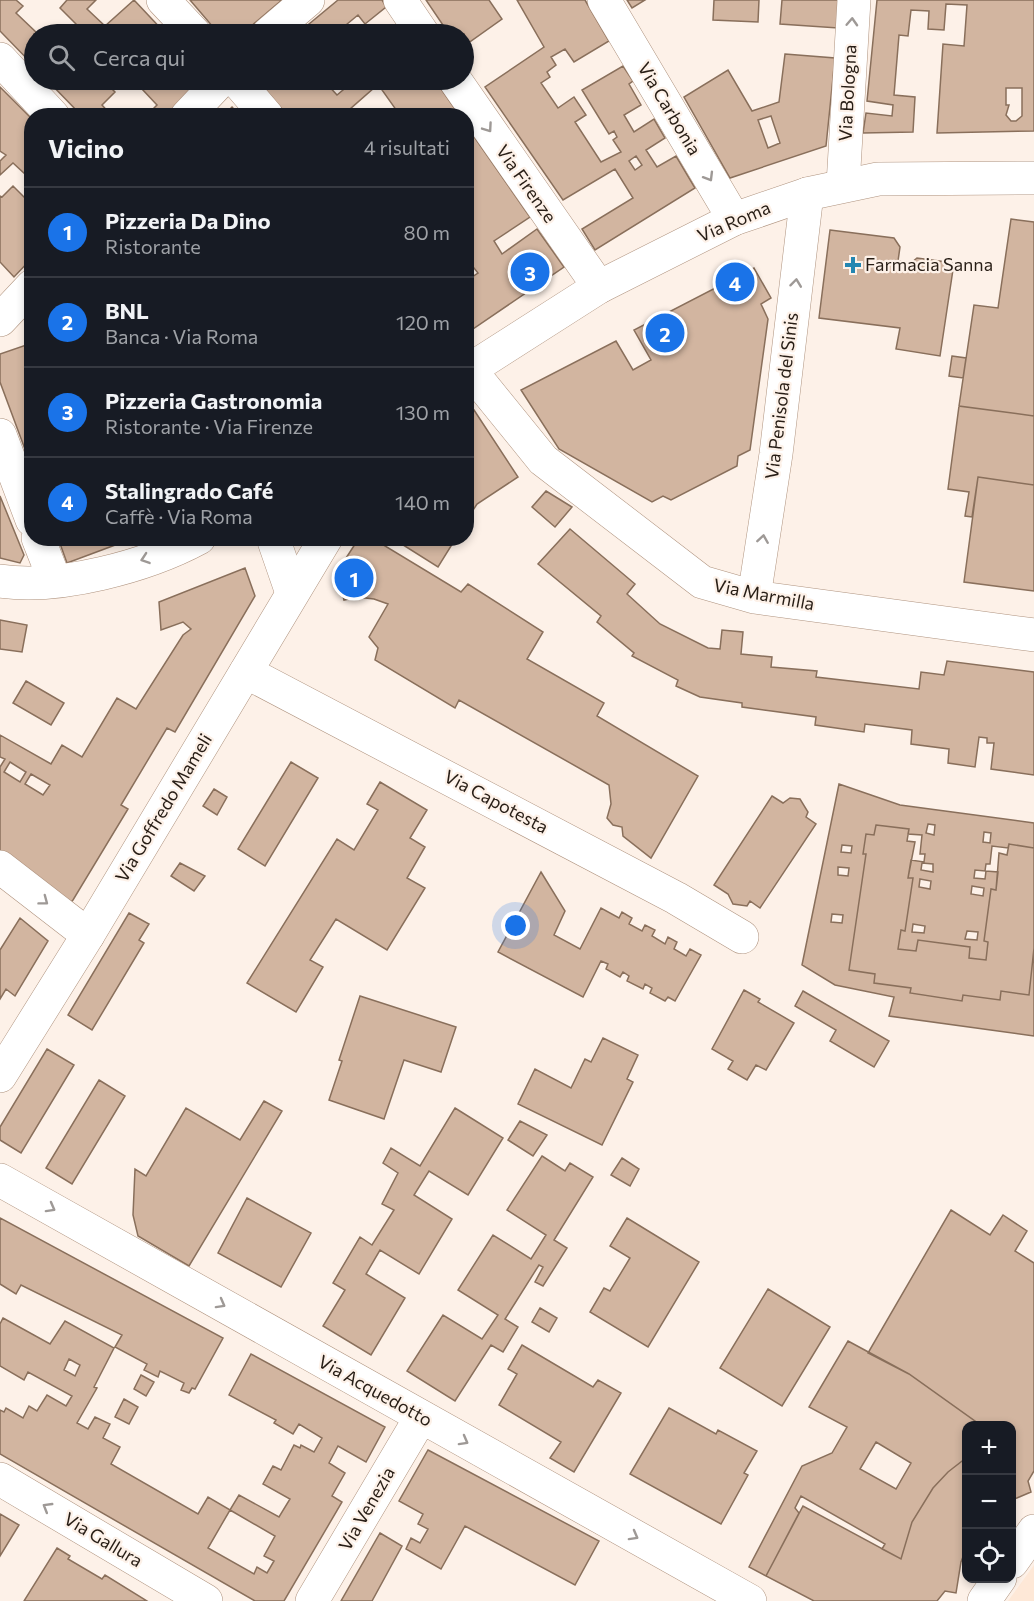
<!DOCTYPE html>
<html lang="it">
<meta charset="utf-8">
<style>
body{margin:0;font-family:Commissioner,sans-serif;background:#20242c;color:#f1f3f6}
.controls{position:absolute;right:18px;bottom:18px;display:grid;overflow:hidden;border-radius:12px;box-shadow:0 3px 9px #0003}
.controls button{width:54px;height:54px;display:grid;place-items:center;padding:0;border:0;border-bottom:2px solid #363941;background:#171b24;color:#f1f3f6;font:30px sans-serif}
.you{position:absolute;left:516px;top:926px;width:21px;height:21px;margin:-15px;border:4px solid #fff;border-radius:50%;background:#1a73e8;box-shadow:0 0 0 9px #1a73e833}
.badge{display:grid;place-items:center;width:39px;height:39px;border-radius:50%;background:#1a73e8;color:#fff;font-size:20px;font-weight:700}
.pin{position:absolute;translate:-50% -50%;border:3px solid #fff;box-shadow:0 2px 6px #0006}
.list{margin:0;padding:0;list-style:none}
h2{display:flex;justify-content:space-between;align-items:center;height:78px;margin:0;padding:0 24px;font-size:26px}
h2 small{font-size:20px;font-weight:400;color:#9ea1a6}
.list li{display:grid;grid-template-columns:39px 1fr auto;gap:18px;align-items:center;box-sizing:border-box;height:90px;padding:0 24px;border-top:2px solid #363941}
.list b{display:block;font-size:22px;white-space:nowrap}
.list p{margin:0;font-size:20px;white-space:nowrap;color:#9ea1a6}
.list em{font-size:20px;font-style:normal;color:#9ea1a6}
.icon{flex:none;width:33px;height:33px;fill:none;stroke:currentColor;stroke-width:2;stroke-linecap:round;stroke-linejoin:round}
.map{position:relative;flex:none;width:1034px;height:1601px;overflow:hidden}
.search{position:absolute;background:#171b24;box-shadow:0 3px 9px #0003;left:24px;top:24px;width:450px;height:66px;display:flex;align-items:center;gap:15px;box-sizing:border-box;padding:0 21px;border-radius:33px;color:#9ea1a6;font-size:22px}
.panel{position:absolute;background:#171b24;box-shadow:0 3px 9px #0003;left:24px;top:108px;width:450px;height:438px;border-radius:24px}
.map>svg:first-child{display:block}
.built{fill:#fee8d7}
.building{fill:#d2b5a0;stroke:#896f5b;stroke-width:1.5;fill-rule:evenodd}
.lines{fill:none;stroke-linecap:round;stroke-linejoin:round}
.street-casing{stroke:#af937f;stroke-width:34}
.secondary-casing{stroke:#af937f;stroke-width:34}
.street{stroke:#fff;stroke-width:33}
.secondary{stroke:#fff;stroke-width:33}
.oneway{stroke:#9e9996}
.poi-dot{fill:#2486b1;stroke:#fdf1e8;stroke-width:2}
.labels{text-anchor:middle;stroke-width:4.5;stroke-linejoin:round;paint-order:stroke}
.street-label{font-size:18px;fill:#271d15;stroke:#fdf1e8}
.poi-label{font-size:18px;fill:#271d15;stroke:#fdf1e8;text-anchor:start}
</style>
<div class="map">
<svg width="1034" height="1601" viewBox="0 0 1034 1601">
<rect width="100%" height="100%" fill="#fdf1e8"/>
<path class="built" d="M1034 1565V1601H1008Z"/>
<path class="building" d="M0 0H16L23 6 16 13 38 34H34V66L0 31Z
M67 0H96L87 9 105 26 134 0 166 34H101L98 32 96 34H72L79 27 60 8Z
M190 0H282L242 34H219Z
M338 0H382L386 7 365 24 358 15 335 34H297Z
M426 0H489L502 19 464 46V34H449Z
M517 0H585L609 41 574 62 565 49 551 57 556 65 547 72 550 77 541 83 558 108 574 97 586 115 575 122 601 162 621 152 613 140 617 137 614 131 609 134 582 90 623 66 633 81 629 84 641 105 624 115 634 132 654 119 665 138 646 150 657 167 676 156 695 188 595 250 582 229 633 198 615 169 563 200 485 87 544 47ZM636 156 642 165 635 170 629 161Z
M627 0H645L632 8Z
M714 0H759L758 22 713 20Z
M782 0H839L838 28 780 24Z
M877 0H1034V131L937 133 943 44 964 46 967 5 946 4 944 30 928 29 929 11 911 10 908 36 899 35 894 95 915 97 913 132 863 133 866 113 892 116 893 105 867 101ZM1006 88H1022V116L1016 121H1011L1006 115 1009 105H1006Z
M397 24 405 34H381Z
M785 54 835 58 826 146 730 178 684 97 728 70 752 111 779 102ZM771 116 780 143 768 148 758 120Z
M47 80H103L115 92 102 105 112 116H82Z
M152 80H203L168 116H146L157 105 142 89Z
M257 80H330L326 83 337 95 355 80H383L349 110 353 116H288Z
M392 80H435L460 116H391L397 111 382 90 393 81Z
M0 87 32 119V169L25 174 13 163 0 175V161L6 155 0 151Z
M232 107 240 116H223Z
M466 125 530 217 494 241 502 254 537 229 564 267 470 331 466 326V281L478 273 466 258V243L470 241 466 237Z
M13 186 32 205V258L14 277 0 262V196L2 197Z
M1011 219 1034 222V416L959 406 974 305 998 308Z
M830 230 894 238 900 247 898 261 911 263 917 258 954 263 940 356 896 349 900 328 819 318Z
M754 268 771 298 761 304 768 319 750 450 738 456 737 466 671 500 663 496 652 502 559 449 521 390 616 341 633 370 651 360 634 330Z
M32 343V468L0 382V354Z
M952 356 966 358 963 378 949 376Z
M959 406 1034 416V485L978 477 972 517 965 516 969 492 948 489Z
M474 410 518 477 477 504 466 521V414Z
M978 477 1034 485V591L964 582Z
M546 491 572 507 555 527 532 507Z
M0 496 24 555 20 563 0 558Z
M570 529 635 584 627 594 660 624 708 648 720 649 722 630 743 632 741 654 772 657 771 667 817 671 816 677 919 689 921 672 944 675 947 661 1034 672V775L991 769 994 743H987V738L979 737 975 767 948 763 949 749 911 744 912 730 865 724 864 732 815 725 816 717 742 707V703L700 697 676 686 678 680 632 656 634 653 597 622 601 616 538 564Z
M58 538H134L67 563Z
M359 538H372L461 592 468 584 543 632 527 659 604 703 597 716 698 776 651 858 623 836 622 827 613 825 607 818 611 804 609 785 459 700 455 708 375 660 378 648 369 637 388 604 374 599 357 597 344 600 337 572Z
M392 538H456L438 567Z
M245 568 255 596 175 732 167 728 121 805 128 809 73 900 70 903 0 857V767L5 759 0 757V735L51 764 62 745 82 757 117 698 136 709 183 635 191 629 183 622 161 630 159 602ZM10 762 26 772 20 782 4 772ZM31 774 50 785 43 795 25 784Z
M0 620 27 625 22 652 0 649Z
M26 681 64 703 51 725 13 703Z
M291 762 318 778 265 866 238 849Z
M380 782 427 810 410 838 425 847 407 878 425 888 387 950 336 919 310 960 323 967 296 1012 247 983 337 839 354 850 378 810 367 804Z
M839 784 900 805 1034 823V848L1009 844 1008 848 992 846 990 864H986L985 871 975 870 974 878 985 879 986 871 998 872 996 890 991 889 984 941 988 942 986 960 969 958 970 947 918 940 916 951 898 949 901 930 905 931 913 878H908L911 860 924 862 925 854H920L922 835 908 834 909 829 876 825 874 835 866 834 863 854H866L849 970 875 974 874 983 911 988 910 993 962 1001 963 995 1000 1000 1001 991 1029 995 1034 948V1036L889 1016 894 997 835 985 802 965ZM928 824 935 825 934 835 926 833ZM984 832 991 833 990 843 983 842ZM842 845 852 846 851 853 841 852ZM922 863 933 864V872L921 870ZM838 867 849 868 848 876 838 875ZM920 879 931 881 930 889 919 887ZM972 886 984 888 983 896 971 894ZM832 914 843 915 842 923 831 922ZM913 924 925 926 924 933 912 932ZM967 931 978 932 977 940 965 939Z
M214 789 227 797 217 815 203 806Z
M772 796 783 803 790 798 800 799 808 812 806 817 816 824 760 908 750 901 747 906 733 904 728 894 714 885Z
M876 825 909 829 907 841 915 842 908 878H913L905 931 901 930 898 949 916 951 918 940 970 947 969 958 986 960 988 942 984 941 991 889 996 890 999 853 1007 855 1009 844 1034 848V948L1029 995 1001 991 1000 1000 963 995 962 1001 910 993 911 988 874 983 875 974 849 970 866 854H863L866 834 874 835Z
M180 863 205 876 194 891 171 876Z
M541 872 565 911 554 935 580 949 601 908 619 918 622 912 632 918 629 924 642 931 645 925 655 930 652 936 665 944 668 937 677 942 674 949 686 956 690 949 701 955 675 1001 668 997 665 1001 650 993 652 988 645 984 643 989 627 981 629 976 623 972 620 977 606 969 608 964 601 961 583 997 498 952Z
M129 913 149 924 139 940 144 943 92 1030 68 1015Z
M20 918 48 941 15 996 6 989 0 999V950Z
M744 990 760 999 758 1002 794 1023 766 1070 756 1065 747 1080 728 1069 733 1061 712 1049Z
M803 991 889 1041 874 1067 830 1041 836 1030 795 1006Z
M360 996 456 1027 441 1072 404 1060 384 1119 329 1100 342 1061 339 1060Z
M603 1038 638 1055 627 1079 633 1082 602 1145 518 1104 535 1069 571 1088 585 1059 591 1062Z
M47 1049 74 1065 21 1153 0 1140V1127Z
M99 1080 125 1096 72 1184 46 1168Z
M264 1101 282 1111 189 1266 138 1236 133 1215 135 1169 146 1176 186 1108 240 1140Z
M455 1108 503 1138 468 1195 429 1171 414 1195 452 1219 419 1274 380 1250 366 1274 405 1298 371 1355 323 1326 345 1290 333 1283 360 1237 372 1245 394 1210 382 1204 398 1173 383 1163 391 1148 420 1166Z
M520 1121 547 1135 533 1156 508 1140Z
M542 1156 565 1171 570 1163 593 1177 554 1240 567 1248 543 1286 535 1282 543 1267 539 1265 505 1319 518 1327 503 1352 491 1345 455 1401 407 1371 443 1315 482 1339 498 1315 458 1290 493 1235 531 1259 546 1235 507 1210Z
M622 1158 639 1169 630 1186 611 1175Z
M247 1198 311 1233 281 1287 218 1253Z
M951 1210 990 1235 1003 1215 1027 1231 1015 1251 1034 1263V1471L1028 1481 1031 1492 1012 1500V1426H982L909 1374 868 1353Z
M0 1218 223 1338 195 1389 192 1388 189 1393 181 1390 184 1383 160 1371 158 1377 144 1370 147 1364 115 1347 122 1335 21 1285 16 1294 0 1284Z
M627 1218 699 1262 648 1347 590 1312 604 1288 610 1291 630 1258 610 1246Z
M768 1289 830 1327 782 1406 720 1368Z
M540 1308 557 1318 549 1332 532 1322Z
M3 1318 50 1344 65 1321 114 1348 94 1387 97 1388 77 1423 88 1429 95 1417 110 1424 103 1438 120 1447 111 1464 198 1514 208 1497 230 1510 239 1495 279 1517 290 1499 263 1484 273 1466 281 1470 294 1445 300 1448 301 1445 314 1452 322 1438 299 1424 293 1434 274 1423 276 1420 229 1395 251 1354 385 1427 366 1462 338 1446 329 1463 345 1473 332 1496 342 1502 284 1601H255L0 1454V1410L4 1412 6 1408 23 1418 29 1406 37 1411 47 1395 66 1406 72 1396 28 1372 24 1380 0 1366V1324ZM69 1359 80 1365 75 1376 64 1370ZM230 1510 275 1536 264 1556 274 1561 267 1573 257 1567 254 1574 208 1548Z
M848 1341 909 1374 982 1426H966V1458L948 1472 933 1488 912 1522 901 1559 882 1549 885 1544 801 1496 795 1508 799 1513 766 1576 749 1567 802 1466 832 1453 847 1427 809 1407ZM876 1442 911 1463 896 1489 860 1469Z
M522 1345 593 1387 598 1380 621 1393 574 1472 550 1458 561 1442 499 1405 517 1374 508 1369Z
M141 1375 154 1382 146 1396 134 1389Z
M124 1399 138 1407 129 1424 115 1417Z
M669 1408 716 1434 718 1430 757 1451 744 1473 748 1475 721 1524 630 1474Z
M428 1450 599 1541 575 1585 465 1526 441 1569 406 1549 411 1538 420 1543 428 1529 418 1524 423 1514 399 1501Z
M966 1458V1549L961 1562 956 1593 945 1591 937 1601H814L766 1576 803 1506 901 1559 912 1522 933 1488 948 1472Z
M0 1514 19 1525 0 1556Z
M380 1533 402 1546 372 1601H341Z
M57 1548 70 1556 68 1559 102 1579 105 1575 147 1601H24Z"/>
<g class="lines">
<defs>
<path id="street" d="M163 0 195 34
M400 0 423 34
M604 0 734 219
M268 34 308 0
M0 59 53 116
M236 80 267 116
M455 80 599 287
M187 116 221 80
M843 185 854 0
M0 320 32 286
M466 365 543 460 702 582 754 597 1034 635
M0 435 32 520
M38 538 55 581
M273 538 292 593
M0 581C59 590 147 566 199 538
M754 597 776 454 807 194
M246 672 676 898 742 937
M0 867 88 935
M0 1180 750 1601
M0 1479 206 1601
M1012 1562 1034 1531
M312 1601 421 1417
M984 1601 1000 1578"/>
<path id="secondary" d="M466 372 599 287 734 219 807 194 878 179 1034 178
M0 1076 88 935 326 538"/>
</defs>
<use href="#street" class="street-casing"/>
<use href="#secondary" class="secondary-casing"/>
<use href="#street" class="street"/>
<use href="#secondary" class="secondary"/>
</g>
<defs><path id="oneway-chevron" d="M-2-3.5L2.5 0L-2 3.5" fill="none" stroke-width="1.6" stroke-linecap="round" stroke-linejoin="round" transform="scale(1.5)"/></defs>
<g class="oneway">
<use href="#oneway-chevron" transform="translate(852 22) rotate(-87)"/>
<use href="#oneway-chevron" transform="translate(488 128) rotate(55)"/>
<use href="#oneway-chevron" transform="translate(709 177) rotate(59)"/>
<use href="#oneway-chevron" transform="translate(796 283) rotate(-83)"/>
<use href="#oneway-chevron" transform="translate(763 539) rotate(-81)"/>
<use href="#oneway-chevron" transform="translate(145 559) rotate(161)"/>
<use href="#oneway-chevron" transform="translate(44 901) rotate(37)"/>
<use href="#oneway-chevron" transform="translate(51 1208) rotate(29)"/>
<use href="#oneway-chevron" transform="translate(221 1304) rotate(29)"/>
<use href="#oneway-chevron" transform="translate(464 1441) rotate(29)"/>
<use href="#oneway-chevron" transform="translate(47 1507) rotate(-149)"/>
<use href="#oneway-chevron" transform="translate(634 1536) rotate(29)"/>
</g>
<path class="poi-dot" d="M850 256h6v6h6v6h-6v6h-6v-6h-6v-6h6z"/>
<g class="labels">
<g class="street-label">
<text transform="translate(848 93) rotate(-87)" y="6">Via Bologna</text>
<text transform="translate(669 109) rotate(59)" y="6">Via Carbonia</text>
<text transform="translate(526 184) rotate(55)" y="6">Via Firenze</text>
<text transform="translate(734 222) rotate(-23)" y="6">Via Roma</text>
<text transform="translate(782 396) rotate(-83)" y="6">Via Penisola del Sinis</text>
<text transform="translate(764 595) rotate(11)" y="6">Via Marmilla</text>
<text transform="translate(496 802) rotate(28)" y="6">Via Capotesta</text>
<text transform="translate(164 808) rotate(-59)" y="6">Via Goffredo Mameli</text>
<text transform="translate(375 1391) rotate(29)" y="6">Via Acquedotto</text>
<text transform="translate(367 1509) rotate(-60)" y="6">Via Venezia</text>
<text transform="translate(103 1540) rotate(31)" y="6">Via Gallura</text>
</g>
<g class="poi-label">
<text x="865" y="271">Farmacia Sanna</text>
</g>
</g>
</svg>
<div class="controls">
<button>+</button>
<button>−</button>
<button><svg class="icon" aria-label="locate" viewBox="0 0 24 24"><circle cx="12" cy="12" r="6"/><path d="M12 2v4M12 18v4M2 12h4M18 12h4"/></svg></button>
</div>
<div class="you"></div>
<div class="pin badge" style="left:354px;top:578px">1</div>
<div class="pin badge" style="left:665px;top:333px">2</div>
<div class="pin badge" style="left:530px;top:272px">3</div>
<div class="pin badge" style="left:735px;top:282px">4</div>
<div class="search"><svg class="icon" aria-label="search" viewBox="0 0 24 24"><circle cx="10" cy="10" r="6"/><path d="M15 15l6 6"/></svg>Cerca qui</div>
<section class="panel">
<h2>Vicino<small>4 risultati</small></h2>
<ul class="list">
<li><span class="badge">1</span><div><b>Pizzeria Da Dino</b><p>Ristorante</p></div><em>80 m</em></li>
<li><span class="badge">2</span><div><b>BNL</b><p>Banca · Via Roma</p></div><em>120 m</em></li>
<li><span class="badge">3</span><div><b>Pizzeria Gastronomia</b><p>Ristorante · Via Firenze</p></div><em>130 m</em></li>
<li><span class="badge">4</span><div><b>Stalingrado Café</b><p>Caffè · Via Roma</p></div><em>140 m</em></li>
</ul>
</section>
</div>
